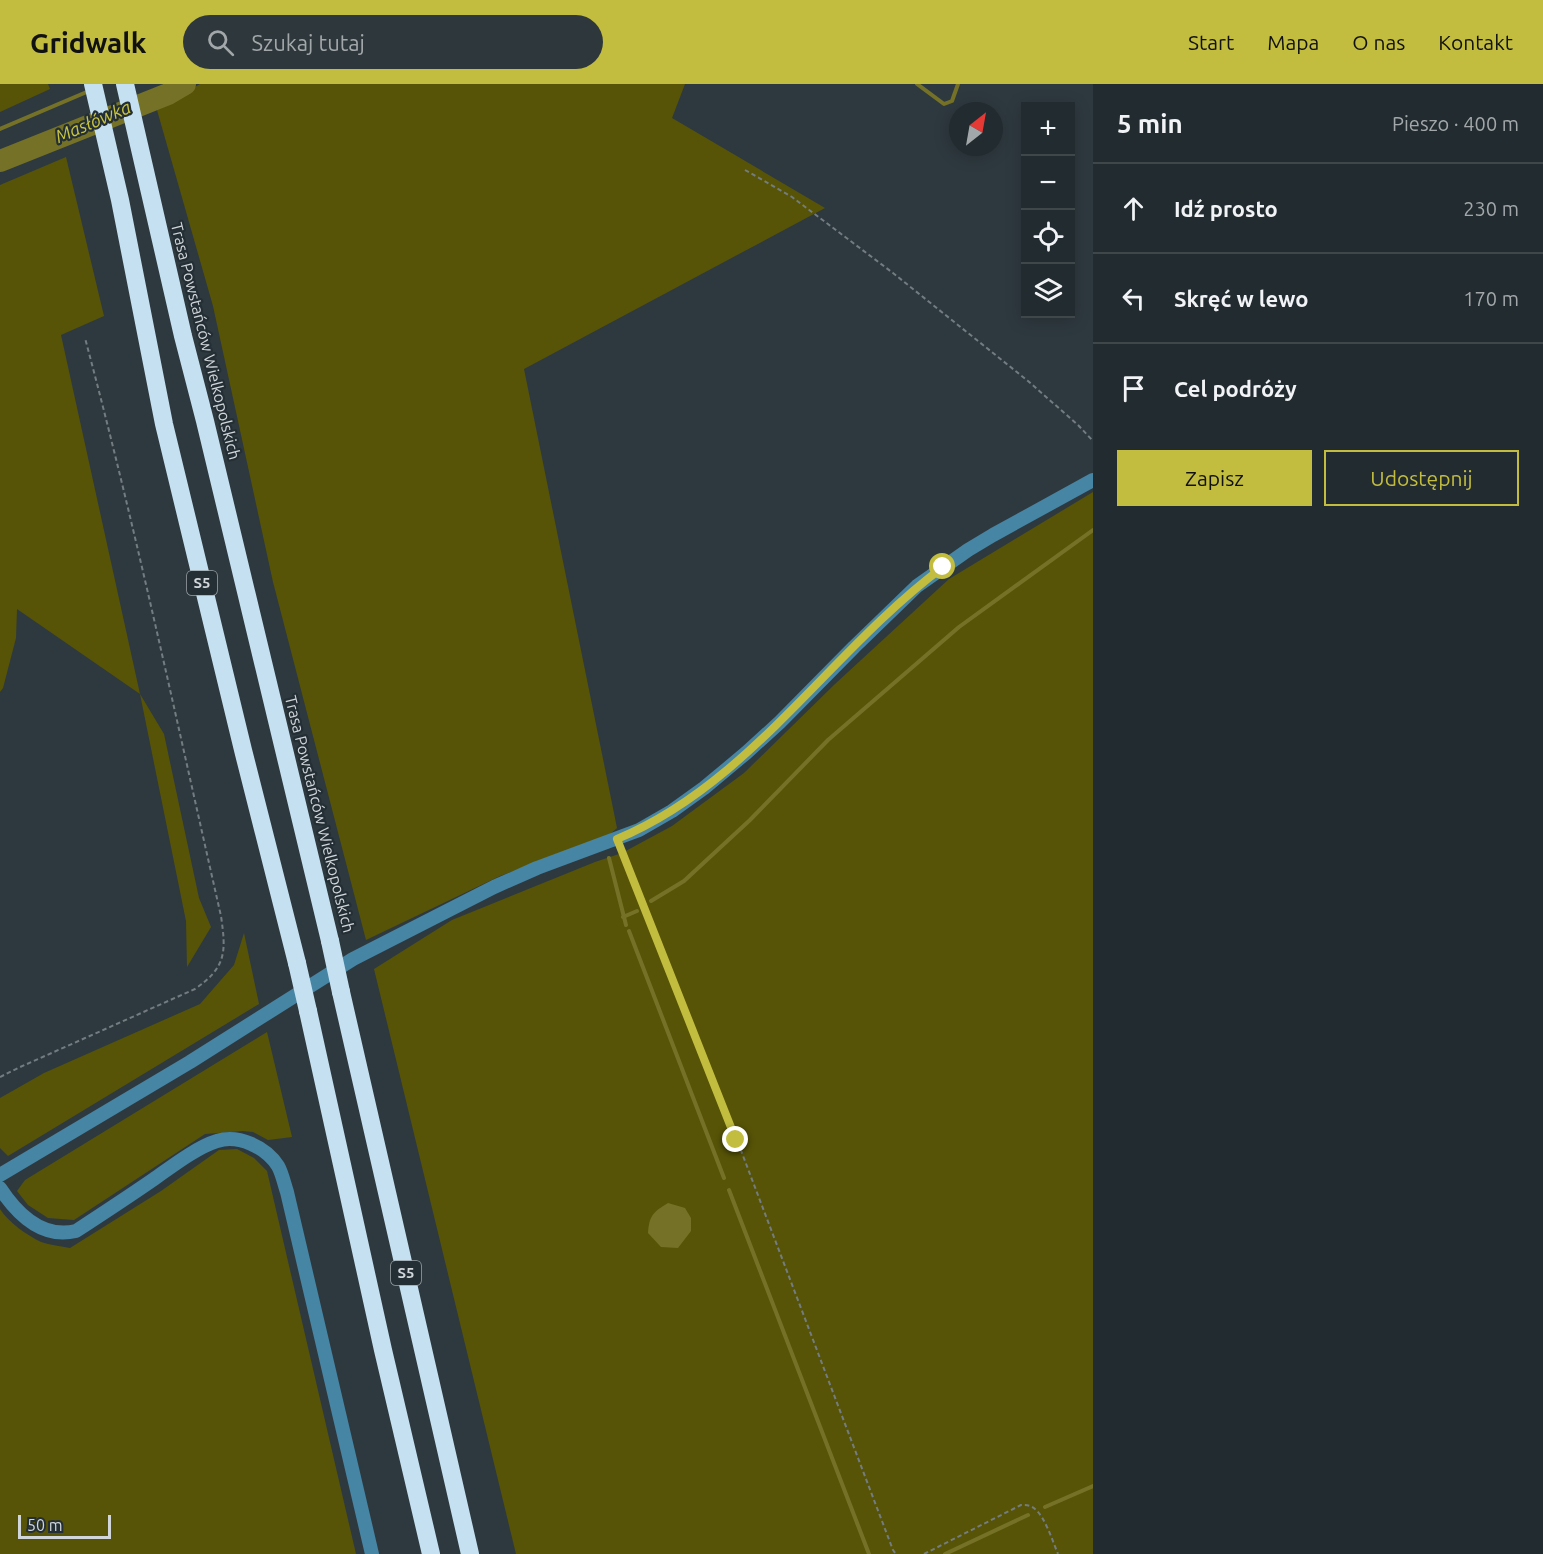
<!DOCTYPE html>
<html lang="pl">
<meta charset="utf-8">
<style>
body{margin:0;font-family:Ubuntu,sans-serif;background:#2e373b;color:#f1f3f6}
.controls{position:absolute;right:18px;top:18px;display:grid;overflow:hidden;border-radius:0px;box-shadow:0 3px 15px #0003}
.controls button{width:54px;height:54px;display:grid;place-items:center;padding:0;border:0;border-bottom:2px solid #3f474b;background:#222b2f;color:#f1f3f6;font:30px sans-serif}
.compass{position:absolute;left:949px;top:18px;width:54px;height:54px;border-radius:50%;background:#222b2f;box-shadow:0 3px 15px #0003;rotate:31deg}
.scale{position:absolute;left:18px;bottom:15px;width:93px;box-sizing:border-box;padding-left:6px;border:3px solid #d0d6da;border-top:0;font-size:16px;line-height:21px;white-space:nowrap;color:#d0d6da;-webkit-text-stroke:4px #242f35;paint-order:stroke}
.stop{position:absolute;width:18px;height:18px;margin:-14px;border:4px solid #c2bd3f;border-radius:50%;background:#fff}
.stop.end{background:#c2bd3f;border-color:#fff;box-shadow:0 2px 6px #0008}
.list{margin:0;padding:0;list-style:none}
h2{display:flex;justify-content:space-between;align-items:center;height:78px;margin:0;padding:0 24px;font-size:26px}
h2 small{font-size:20px;font-weight:400;color:#a2a7aa}
.list li{display:grid;grid-template-columns:39px 1fr auto;gap:18px;align-items:center;box-sizing:border-box;height:90px;padding:0 24px;border-top:2px solid #3f474b}
.list b{display:block;font-size:22px;white-space:nowrap}
.list em{font-size:20px;font-style:normal;color:#a2a7aa}
.actions{display:flex;gap:12px;padding:18px 24px}
.actions a{flex:1;padding:14px 0;border:2px solid #c2bd3f;border-radius:0px;text-align:center;font-size:21px;color:#c2bd3f}
.actions .main{background:#c2bd3f;color:#111}
.icon{flex:none;width:33px;height:33px;fill:none;stroke:currentColor;stroke-width:2;stroke-linecap:round;stroke-linejoin:round}
.map{position:relative;flex:none;width:1093px;height:1470px;overflow:hidden}
header{display:flex;align-items:center;gap:36px;box-sizing:border-box;height:84px;padding:0 30px;background:#c2bd3f;color:#111}
header strong{font-size:28px}
nav{display:flex;gap:33px;margin-inline-start:auto;font-size:21px}
.search{width:420px;height:54px;background:#2e373b;display:flex;align-items:center;gap:15px;box-sizing:border-box;padding:0 21px;border-radius:33px;color:#a2a7aa;font-size:22px}
main{display:flex}
aside{flex:1;background:#222b2f}
.map>svg:first-child{display:block}
.green{fill:#575407}
.water{fill:#757227}
.lines{fill:none;stroke-linecap:round;stroke-linejoin:round}
.stream{stroke:#757227;stroke-width:4}
.river{stroke:#757227;stroke-width:22}
.path{stroke:#737c81;stroke-width:2;stroke-dasharray:4.5 3;stroke-linecap:butt}
.minor{stroke:#4685a4;stroke-width:14}
.highway{stroke:#c5e0f0;stroke-width:18}
.highway-bridge{stroke:#c5e0f0;stroke-width:18}
.route{stroke:#c2bd3f;stroke-width:8}
.labels{text-anchor:middle;stroke-width:4.5;stroke-linejoin:round;paint-order:stroke}
.shield{fill:#242f35;stroke:#9ca4a8;stroke-width:1.5}
.shield-label{font-size:15px;font-weight:bold;fill:#d0d6da}
.street-label{font-size:16px;fill:#d0d6da;stroke:#242f35}
.water-label{font-size:18px;font-style:italic;fill:#cac540;stroke:#242f35}
</style>
<header>
<strong>Gridwalk</strong>
<div class="search"><svg class="icon" aria-label="search" viewBox="0 0 24 24"><circle cx="10" cy="10" r="6"/><path d="M15 15l6 6"/></svg>Szukaj tutaj</div>
<nav><a>Start</a><a>Mapa</a><a>O nas</a><a>Kontakt</a></nav>
</header>
<main>
<div class="map">
<svg width="1093" height="1470" viewBox="0 0 1093 1470">
<rect width="100%" height="100%" fill="#2e393f"/>
<path class="green" d="M0 0H48L50 5 0 28Z
M200 0H685L672 34 825 124 524 285 617 744 609 751 500 792 366 856 273 498 213 222 157 26Z
M66 73 104 232 61 251 140 610 164 650 199 814 211 843 187 883 186 837 140 610 17 525 16 554 3 604 0 608V101Z
M1093 408V1470H516L374 885 452 836 595 778 622 769 672 742 744 689 835 600 949 495Z
M244 849 259 920 8 1072 0 1064V1014L44 989 200 920 234 881Z
M267 948 292 1053 268 1056 253 1048 243 1047 205 1050 74 1136 48 1134 28 1121 17 1107 25 1096Z
M237 1065 254 1074 267 1087 356 1470H0V1125C9 1139 27 1151 41 1158 50 1161 61 1162 70 1164L161 1107 219 1066Z"/>
<path class="water" d="M668 1119 685 1124 691 1134V1147L678 1164 661 1163 648 1149C649 1132 653 1128 668 1119Z"/>
<g class="lines">
<path class="stream" d="M917 0 944 20 952 17 958 0
M0 45 89 7
M609 774 626 841
M651 817 684 797 750 736 828 656 959 543 1093 446
M623 833 637 827
M629 847 724 1094
M729 1106 869 1470
M1045 1423 1093 1402
M945 1470 1028 1431"/>
<path class="river" d="M0 77 168 10 185 0"/>
<path class="path" d="M745 86 792 113 893 189 1028 297 1078 341 1093 357
M621 766 737 1056 893 1466 896 1470
M0 993 18 984 195 905C227 883 226 867 221 832 177 639 136 445 85 254
M924 1470 1021 1421C1026 1421 1031 1421 1035 1425 1045 1433 1053 1458 1058 1470"/>
<path class="minor" d="M0 1091 190 978 353 875 494 803 537 784 639 746 672 727 704 704 746 669 780 638 854 563 917 502 968 466 993 451 1093 396
M0 1104C17 1130 42 1155 76 1147 102 1130 128 1113 154 1095 171 1083 197 1063 217 1057 238 1050 266 1063 278 1082 282 1089 284 1099 287 1108L372 1470"/>
<path class="highway" d="M93 0 120 116 164 340 243 666 297 879
M125 0 183 252 205 337 330 857
M341 908 470 1470
M308 927 383 1266 431 1470"/>
<path class="highway-bridge" d="M330 857 341 908
M297 879 308 927"/>
</g>
<g class="lines">
<path class="route" d="M736 1056 617 755C751 699 829 568 943 483"/>
</g>
<g class="labels">
<g class="shield">
<rect x="187" y="487" width="30" height="24" rx="4.5"/>
<rect x="391" y="1177" width="30" height="24" rx="4.5"/>
</g>
<g class="shield-label">
<text x="202" y="504">S5</text>
<text x="406" y="1194">S5</text>
</g>
<g class="street-label">
<text transform="translate(206 257) rotate(76)" y="6">Trasa Powstańców Wielkopolskich</text>
<text transform="translate(320 730) rotate(76)" y="6">Trasa Powstańców Wielkopolskich</text>
</g>
<g class="water-label">
<text transform="translate(93 38) rotate(-23)" y="6">Masłówka</text>
</g>
</g>
</svg>
<div class="controls">
<button>+</button>
<button>−</button>
<button><svg class="icon" aria-label="locate" viewBox="0 0 24 24"><circle cx="12" cy="12" r="6"/><path d="M12 2v4M12 18v4M2 12h4M18 12h4"/></svg></button>
<button><svg class="icon" aria-label="layers" viewBox="0 0 24 24"><path d="M12 4l9 5-9 5-9-5zM3 14l9 5 9-5"/></svg></button>
</div>
<svg class="compass" viewBox="-18 -18 36 36"><path d="M0-13l5 13h-10z" fill="#e53935"/><path d="M0 13l5-13h-10z" fill="#a2a7aa"/></svg>
<div class="scale">50 m</div>
<div class="stop" style="left:943px;top:483px"></div>
<div class="stop end" style="left:736px;top:1056px"></div>
</div>
<aside>
<h2>5 min<small>Pieszo · 400 m</small></h2>
<ul class="list">
<li><svg class="icon" aria-label="ahead" viewBox="0 0 24 24"><path d="M12 20V5M6 11l6-6 6 6"/></svg><div><b>Idź prosto</b></div><em>230 m</em></li>
<li><svg class="icon" aria-label="left" viewBox="0 0 24 24"><path d="M17 20v-9H6M10 6l-5 5 5 5"/></svg><div><b>Skręć w lewo</b></div><em>170 m</em></li>
<li><svg class="icon" aria-label="arrive" viewBox="0 0 24 24"><path d="M6 21V4h12l-3 4 3 4H6"/></svg><div><b>Cel podróży</b></div></li>
</ul>
<div class="actions"><a class="main">Zapisz</a><a>Udostępnij</a></div>
</aside>
</main>
